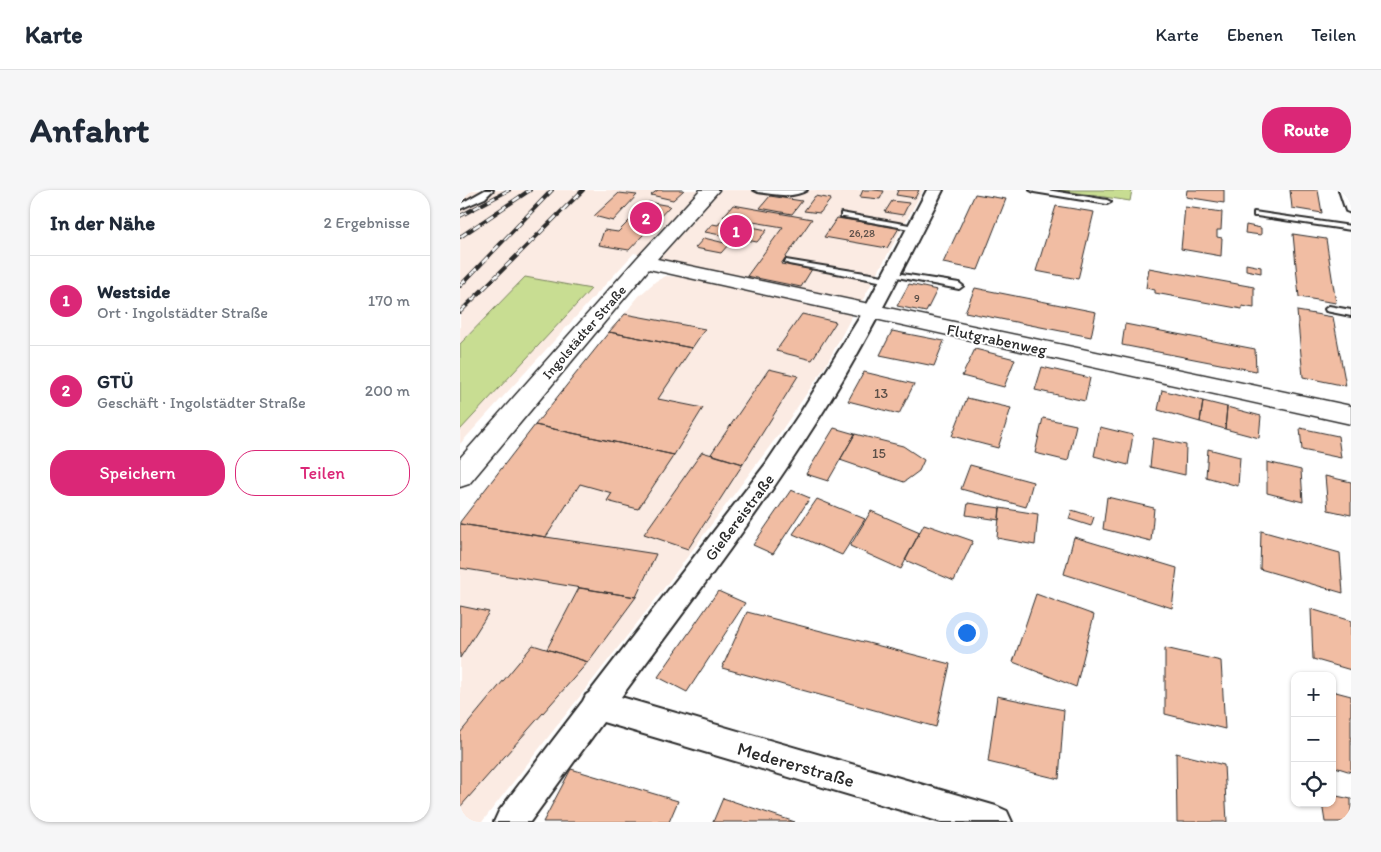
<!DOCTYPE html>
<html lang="de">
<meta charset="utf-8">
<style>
body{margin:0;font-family:Itim,sans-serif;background:#f6f6f7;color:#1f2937}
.controls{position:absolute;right:15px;bottom:15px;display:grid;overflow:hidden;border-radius:10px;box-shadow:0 1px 4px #0004}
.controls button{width:45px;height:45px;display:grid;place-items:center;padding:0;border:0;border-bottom:1px solid #e0e1e3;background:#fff;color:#1f2937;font:25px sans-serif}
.you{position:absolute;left:506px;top:442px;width:18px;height:18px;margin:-12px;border:4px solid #fff;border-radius:50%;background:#1a73e8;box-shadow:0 0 0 8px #1a73e833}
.badge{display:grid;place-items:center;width:32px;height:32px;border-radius:50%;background:#db2777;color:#fff;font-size:16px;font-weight:700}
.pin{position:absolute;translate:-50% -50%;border:2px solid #fff;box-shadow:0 1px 5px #0006}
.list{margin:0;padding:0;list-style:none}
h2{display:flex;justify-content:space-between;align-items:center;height:65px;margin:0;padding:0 20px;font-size:21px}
h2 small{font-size:16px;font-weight:400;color:#747a83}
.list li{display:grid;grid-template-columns:32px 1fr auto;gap:15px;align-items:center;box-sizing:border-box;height:90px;padding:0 20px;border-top:1px solid #e0e1e3}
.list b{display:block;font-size:19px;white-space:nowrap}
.list p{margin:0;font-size:16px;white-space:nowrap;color:#747a83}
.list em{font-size:16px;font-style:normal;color:#747a83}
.actions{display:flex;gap:10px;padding:15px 20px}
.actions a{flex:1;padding:11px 0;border:1px solid #db2777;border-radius:20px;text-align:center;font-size:18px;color:#db2777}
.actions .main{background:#db2777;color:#fff}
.icon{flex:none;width:28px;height:28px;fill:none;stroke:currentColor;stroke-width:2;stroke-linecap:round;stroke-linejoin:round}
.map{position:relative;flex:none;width:891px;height:632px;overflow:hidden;border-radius:20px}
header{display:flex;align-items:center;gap:30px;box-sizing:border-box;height:70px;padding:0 25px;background:#fff;border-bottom:1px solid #e0e1e3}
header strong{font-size:24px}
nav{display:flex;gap:28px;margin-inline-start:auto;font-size:18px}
.intro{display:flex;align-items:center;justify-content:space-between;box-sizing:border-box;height:120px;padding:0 30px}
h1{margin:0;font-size:35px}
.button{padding:12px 22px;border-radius:20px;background:#db2777;color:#fff;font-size:18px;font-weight:700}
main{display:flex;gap:30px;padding:0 30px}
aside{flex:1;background:#fff;border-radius:20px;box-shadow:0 1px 4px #0004}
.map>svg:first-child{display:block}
.built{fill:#fbebe3}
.green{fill:#c8dd92;stroke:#7a845e}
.building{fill:#f1bda3;stroke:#2b2b2b}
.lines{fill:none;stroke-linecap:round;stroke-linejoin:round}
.lane-casing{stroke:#2b2b2b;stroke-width:4}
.street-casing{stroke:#2b2b2b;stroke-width:4}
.secondary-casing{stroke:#2b2b2b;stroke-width:3}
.lane{fill:#fff;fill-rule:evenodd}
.street{fill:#fff;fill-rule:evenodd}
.secondary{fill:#fff;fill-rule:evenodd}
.rail-casing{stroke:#2b2b2b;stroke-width:4}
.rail{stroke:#fff;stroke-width:2.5;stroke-dasharray:8;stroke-linecap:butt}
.labels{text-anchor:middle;stroke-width:4;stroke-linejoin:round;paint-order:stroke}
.far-number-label{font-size:11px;fill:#5c5049}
.far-street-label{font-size:14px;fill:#2b2b2b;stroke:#fff}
.number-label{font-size:14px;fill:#5c5049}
.street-label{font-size:16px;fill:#2b2b2b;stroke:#fff}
.near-street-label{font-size:19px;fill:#2b2b2b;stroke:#fff}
</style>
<header>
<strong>Karte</strong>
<nav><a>Karte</a><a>Ebenen</a><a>Teilen</a></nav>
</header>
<div class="intro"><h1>Anfahrt</h1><a class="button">Route</a></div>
<main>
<aside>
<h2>In der Nähe<small>2 Ergebnisse</small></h2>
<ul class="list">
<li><span class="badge">1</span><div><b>Westside</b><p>Ort · Ingolstädter Straße</p></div><em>170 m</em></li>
<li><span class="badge">2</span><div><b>GTÜ</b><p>Geschäft · Ingolstädter Straße</p></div><em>200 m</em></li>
</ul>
<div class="actions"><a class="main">Speichern</a><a>Teilen</a></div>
</aside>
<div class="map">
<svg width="891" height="632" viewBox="0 0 891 632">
<rect width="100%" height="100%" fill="#fff"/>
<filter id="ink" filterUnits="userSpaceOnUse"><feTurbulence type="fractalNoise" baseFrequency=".02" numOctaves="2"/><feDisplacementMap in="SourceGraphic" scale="10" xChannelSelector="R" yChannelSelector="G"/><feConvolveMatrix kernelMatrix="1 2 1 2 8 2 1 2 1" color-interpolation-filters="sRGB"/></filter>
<g filter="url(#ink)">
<path class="built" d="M0 0H463L401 113 174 63 0 254Z
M206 86 225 87 393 124 366 175 319 244 195 410 22 632H0V332L75 235 179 106 196 91Z"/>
<path class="green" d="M599 0H672L670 11Z
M65 87 131 99 0 240V154Z"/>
<path class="building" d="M198 0H224L213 10 191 5Z
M403 0H413L424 1 420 9 400 7Z
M438 0H459L455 8 436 5Z
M727 0H764V13L726 7Z
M830 0H858L862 23 832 18Z
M159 3 177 5 153 31 134 26Z
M515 4 546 9 518 80 483 73Z
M310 6 342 11 332 24 300 18Z
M355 6 371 9 360 23 344 21Z
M432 11 449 13 443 25 425 22Z
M188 12 210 16 169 60 139 55 144 40 158 42Z
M273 15 352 29 321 74 352 79 341 97 287 86 323 37 263 27Z
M596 16 634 22 618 89 576 81Z
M725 17 762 22 761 40H757V47L762 48 761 66 721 59Z
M377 28 439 38 427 58 364 47Z
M261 31 307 40 297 52 245 42 252 34 258 35Z
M786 35 801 38V45L785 43Z
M833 44 866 49 876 113 839 107Z
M244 48 269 54 261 63 235 58Z
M786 74 801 77V83L786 80Z
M689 78 794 97V118L782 116V119L695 103V100L686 98Z
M449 94 477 100 466 122 437 116Z
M515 98 636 122 631 147 505 122Z
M837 121 873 127 886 196 843 187Z
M165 124 245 139 232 158 149 142Z
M342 124 376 132 352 170 316 161Z
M665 134 795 159 796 181 662 155Z
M432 141 484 151 474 176 420 165Z
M149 142 232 158 198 209 243 218 214 265 75 235Z
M515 159 555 169 544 197 502 186Z
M582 177 630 188 625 211 575 200Z
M309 179 338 186 283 274 251 264Z
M404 182 454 194 439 224 388 211Z
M702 200 743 211 740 232 698 220Z
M507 208 551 218 538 258 492 246Z
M743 211 767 217 765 239 740 232Z
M767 217 801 226 799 248 765 239Z
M583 228 616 235 608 271 575 263Z
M75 235 164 254 214 265 178 319 147 311 152 303 120 294 86 347 0 334V332Z
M640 237 673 245 668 275 634 266Z
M374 238 395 244 368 291 346 284Z
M840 238 878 246 881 268 842 260Z
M395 244 443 256 464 270 459 281 444 292 380 270Z
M693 248 726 255 725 285 690 277Z
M748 259 780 267 778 296 746 287Z
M242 262 283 274 228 359 184 344Z
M807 272 841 280 843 312 807 303Z
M510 275 573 292 566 317 501 299Z
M865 286 891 292V325L868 320Z
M331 300 350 308 313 364 293 355Z
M647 307 694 318 691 351 643 339Z
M357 309 405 329 382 365 333 344Z
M508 313 540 318 539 330 506 325Z
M540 318 578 324 575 355 537 348Z
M612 320 634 327 631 336 609 329Z
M411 321 460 342 441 379 390 356Z
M0 334 86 347 196 364 176 407 0 378Z
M464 334 513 351 494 391 445 370Z
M801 341 880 363 883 403 800 379Z
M614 347 717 378 712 418 604 384Z
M119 398 176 407 128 472 87 459Z
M258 401 285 413 227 502 198 487Z
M576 404 634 425 616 497 553 472Z
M0 416 29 422 0 468Z
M851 419 891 431V480L853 469Z
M287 422 490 474 476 537 262 478Z
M73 455 128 472 0 617V543Z
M705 458 761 471 765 539 705 524Z
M872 501 891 506V582L872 576Z
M537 506 604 520 599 589 528 572Z
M716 563 764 575 767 632H717Z
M111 579 218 611 209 632H83Z
M872 605 891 609V632H865L862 613H872Z
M263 608 335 632H253Z"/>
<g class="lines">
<defs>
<path id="lane" d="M25 0H33L25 8 0 19V14Z
M294 0H347C333 9 313 4 298 2Z
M570 0H587L647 10 651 12 647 14 574 2Z
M794 22 891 36V40L797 26H794Z
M381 23 455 36 459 38 455 40 384 27H381Z
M326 70 429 87 433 90 429 93 329 74 325 72Z
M429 82 499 93 503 96 499 99 432 86H429Z
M869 116 891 120V126L866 121 865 119Z"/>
<path id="street" d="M467 0H483C443 79 404 158 356 233 296 328 227 417 161 507L536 616 547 621 552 632H481L143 532 70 632H34L39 621 123 511 126 505 129 503 305 275 342 220 403 122Z
M879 0H891V23L886 21Z"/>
<path id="secondary" d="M240 0H259L197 69 891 216V234L189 79 9 294 0 297V268L177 68Z"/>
</defs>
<use href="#lane" class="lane-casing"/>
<use href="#street" class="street-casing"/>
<use href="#secondary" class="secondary-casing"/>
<use href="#lane" class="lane"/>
<use href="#street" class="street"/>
<use href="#secondary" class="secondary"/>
<defs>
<path id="rail" d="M0 26 49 0
M0 47 70 0
M0 96 92 0
M0 122 123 0"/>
</defs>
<use href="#rail" class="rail-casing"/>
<use href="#rail" class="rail"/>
</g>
</g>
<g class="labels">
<g class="far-number-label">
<text x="402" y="47">26,28</text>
<text x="457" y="112">9</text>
</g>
<g class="far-street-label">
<text transform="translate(124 142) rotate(-49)" y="5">Ingolstädter Straße</text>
</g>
<g class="number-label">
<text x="421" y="208">13</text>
<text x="419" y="268">15</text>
</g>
<g class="street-label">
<text transform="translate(537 149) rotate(12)" y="6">Flutgrabenweg</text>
<text transform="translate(279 327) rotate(-53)" y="6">Gießereistraße</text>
</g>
<g class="near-street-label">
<text transform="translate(336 574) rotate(16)" y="7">Medererstraße</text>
</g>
</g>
</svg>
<div class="controls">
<button>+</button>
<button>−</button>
<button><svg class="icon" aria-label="locate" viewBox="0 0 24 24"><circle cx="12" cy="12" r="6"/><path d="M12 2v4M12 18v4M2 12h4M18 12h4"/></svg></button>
</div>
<div class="you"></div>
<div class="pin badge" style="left:276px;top:41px">1</div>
<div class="pin badge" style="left:186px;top:28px">2</div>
</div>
</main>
